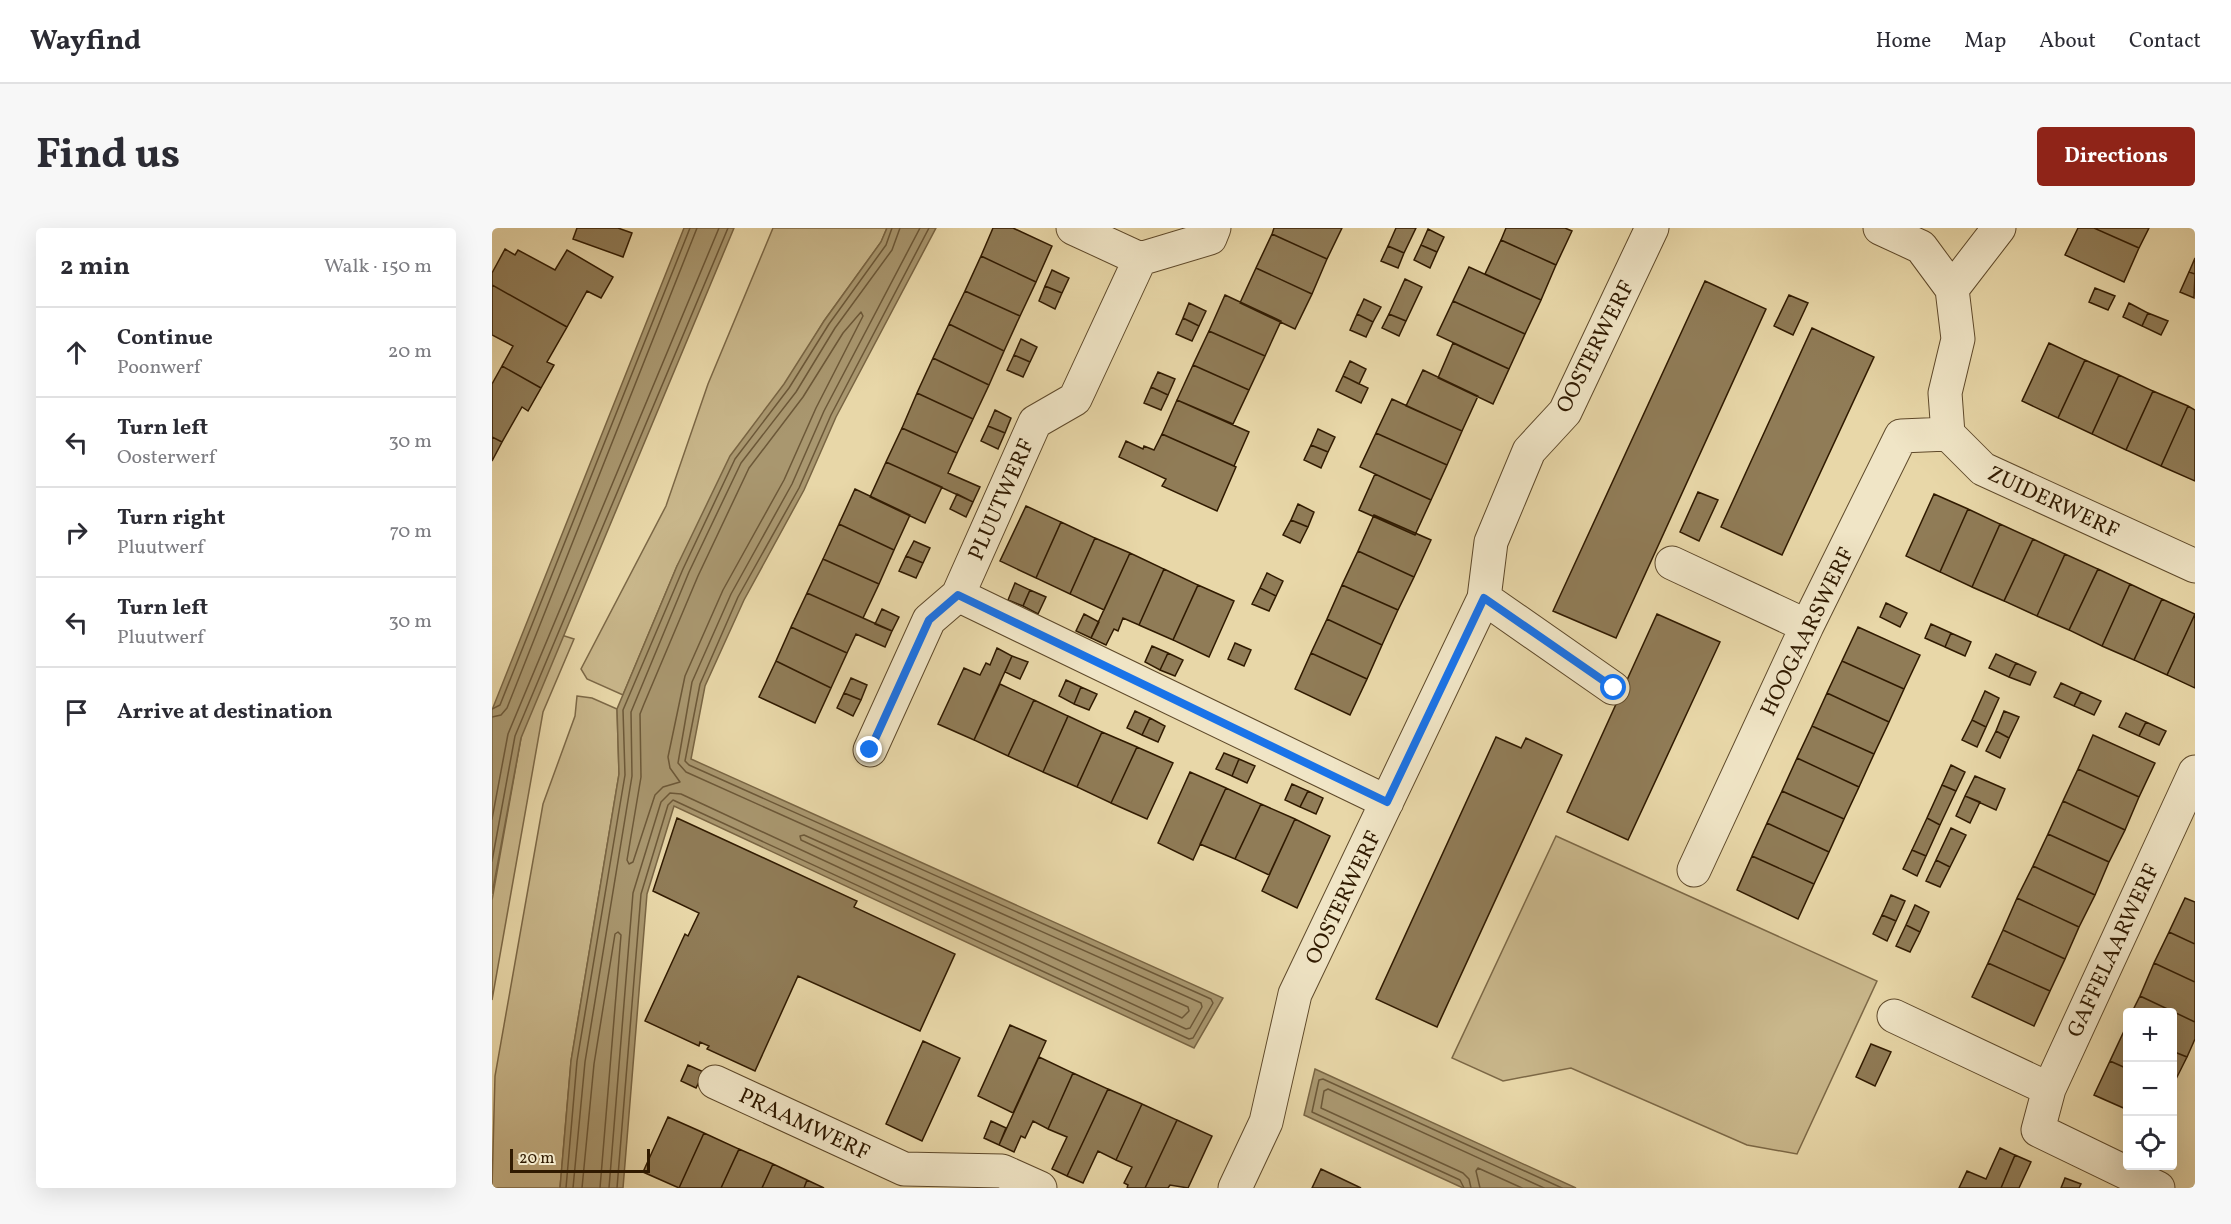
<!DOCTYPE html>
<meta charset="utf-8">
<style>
body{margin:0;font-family:Vollkorn,serif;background:#f7f7f7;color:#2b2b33}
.controls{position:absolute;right:18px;bottom:18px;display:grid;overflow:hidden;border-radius:6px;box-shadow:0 6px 24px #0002}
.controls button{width:54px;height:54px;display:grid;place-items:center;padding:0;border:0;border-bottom:2px solid #e1e1e2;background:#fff;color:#2b2b33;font:30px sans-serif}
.scale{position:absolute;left:18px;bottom:15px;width:140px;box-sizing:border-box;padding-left:6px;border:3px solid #301a00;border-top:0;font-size:16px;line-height:21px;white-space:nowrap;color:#301a00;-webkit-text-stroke:4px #f0e5c6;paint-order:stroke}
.stop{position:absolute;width:18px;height:18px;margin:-14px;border:4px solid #1a73e8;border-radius:50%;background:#fff}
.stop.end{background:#1a73e8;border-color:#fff;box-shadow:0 2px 6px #0008}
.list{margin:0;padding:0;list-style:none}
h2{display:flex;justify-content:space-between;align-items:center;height:78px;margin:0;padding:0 24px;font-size:26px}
h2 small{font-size:20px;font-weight:400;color:#7c7c81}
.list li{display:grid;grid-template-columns:39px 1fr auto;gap:18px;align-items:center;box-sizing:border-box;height:90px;padding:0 24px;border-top:2px solid #e1e1e2}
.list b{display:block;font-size:22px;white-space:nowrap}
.list p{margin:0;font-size:20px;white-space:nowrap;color:#7c7c81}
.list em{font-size:20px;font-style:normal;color:#7c7c81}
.icon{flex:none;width:33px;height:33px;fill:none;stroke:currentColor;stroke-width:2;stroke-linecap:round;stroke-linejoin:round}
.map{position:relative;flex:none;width:1703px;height:960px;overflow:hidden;border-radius:6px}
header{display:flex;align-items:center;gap:36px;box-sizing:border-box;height:84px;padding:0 30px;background:#fff;border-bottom:2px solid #e1e1e2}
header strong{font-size:28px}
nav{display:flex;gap:33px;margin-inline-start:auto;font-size:21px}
.intro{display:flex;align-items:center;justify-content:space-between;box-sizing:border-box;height:144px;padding:0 36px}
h1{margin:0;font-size:42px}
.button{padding:15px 27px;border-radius:6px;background:#8f2418;color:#fff;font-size:21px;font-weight:700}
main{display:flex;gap:36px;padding:0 36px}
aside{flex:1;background:#fff;border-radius:6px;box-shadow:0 6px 24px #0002}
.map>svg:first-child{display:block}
.green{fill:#c9b78b;stroke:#7c6846;stroke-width:1.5}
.water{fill:#a9976f;stroke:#796543;stroke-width:1.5}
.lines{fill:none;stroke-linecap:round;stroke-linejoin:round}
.shore{stroke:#6c5838;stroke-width:1.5}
.building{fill:#907c57;stroke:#301a00;stroke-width:1.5}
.minor-casing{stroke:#5e492a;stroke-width:35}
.minor{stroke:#f0e5c6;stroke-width:33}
.route{stroke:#1a73e8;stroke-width:8}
.labels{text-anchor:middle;stroke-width:5;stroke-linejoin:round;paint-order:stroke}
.street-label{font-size:22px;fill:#301a00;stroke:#f0e5c6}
</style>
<header>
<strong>Wayfind</strong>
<nav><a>Home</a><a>Map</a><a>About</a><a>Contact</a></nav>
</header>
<div class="intro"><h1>Find us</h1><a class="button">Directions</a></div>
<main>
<aside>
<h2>2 min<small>Walk · 150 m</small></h2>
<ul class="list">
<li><svg class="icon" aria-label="ahead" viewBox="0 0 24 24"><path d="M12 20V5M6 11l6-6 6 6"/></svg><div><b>Continue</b><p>Poonwerf</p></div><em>20 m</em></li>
<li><svg class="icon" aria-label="left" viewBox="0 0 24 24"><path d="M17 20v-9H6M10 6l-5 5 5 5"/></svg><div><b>Turn left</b><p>Oosterwerf</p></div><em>30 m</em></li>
<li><svg class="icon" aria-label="right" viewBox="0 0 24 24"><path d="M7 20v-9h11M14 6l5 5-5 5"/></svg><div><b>Turn right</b><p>Pluutwerf</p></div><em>70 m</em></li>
<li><svg class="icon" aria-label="left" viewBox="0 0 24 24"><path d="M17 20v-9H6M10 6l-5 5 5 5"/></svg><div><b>Turn left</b><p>Pluutwerf</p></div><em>30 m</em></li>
<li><svg class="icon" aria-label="arrive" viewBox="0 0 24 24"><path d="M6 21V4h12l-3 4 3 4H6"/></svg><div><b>Arrive at destination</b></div></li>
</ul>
</aside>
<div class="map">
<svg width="1703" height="960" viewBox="0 0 1703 960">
<rect width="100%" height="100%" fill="#e8d7a8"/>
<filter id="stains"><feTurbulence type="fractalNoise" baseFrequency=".00333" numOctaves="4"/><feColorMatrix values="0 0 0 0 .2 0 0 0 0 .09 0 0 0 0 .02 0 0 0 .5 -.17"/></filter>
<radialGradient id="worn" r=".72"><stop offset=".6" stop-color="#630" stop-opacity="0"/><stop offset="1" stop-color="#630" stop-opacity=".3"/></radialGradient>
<path class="green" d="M281 0H395L389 14 332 93 185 338 131 467 95 451 89 441 174 278 216 156Z
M63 405 82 411 51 484 0 772V672L41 443Z
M85 468 100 470 125 481 127 546 79 833 68 960H0L3 848 51 576 83 488Z
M1064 608 1385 753 1305 926 1255 917 1079 840 1011 853 960 830Z"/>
<path class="water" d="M192 0H242L29 510 0 666V482Z
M395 0H444L344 189 312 262 252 372 213 458 199 531 731 770 702 820 182 578 155 666 131 960H68L79 833 127 546 125 481 185 338 238 228 292 156 332 93 389 14Z
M823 841 1084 960H971L812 887Z"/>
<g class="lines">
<path class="shore" d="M369 84 371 88 324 180 292 252 231 362 193 448 176 529 178 540 188 554 171 559 163 567 141 634 137 636 135 632 149 549 148 486 152 476 206 348 257 240 311 169 351 105Z
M0 481 8 477 198 0
M0 489 9 487 15 480 205 0
M0 591 16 506 227 0
M312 607 696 779 697 783 690 790 309 612 308 608Z
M0 633 23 508 236 0
M74 960 85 833 133 547 131 482 191 341 243 231 297 160 337 96 394 17 400 0
M81 960 93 834 140 548 139 484 197 344 249 235 304 164 343 100 400 22 408 0
M90 960 102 836 123 706 126 704 129 707 108 960
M117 960 141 665 169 574 178 565 189 566 694 801 698 800 710 779 709 775 194 544 186 535 200 454 239 366 300 256 332 183 428 0
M125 960 149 666 176 577 181 572 697 811 701 810 721 775 719 771 197 537 193 533 208 456 246 369 307 260 339 187 437 0
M972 960 968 952 820 884 827 852 831 851 1070 960
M979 960 977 951 971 945 829 880 832 863 836 861 1052 960
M988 960 984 943 986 940 1030 960"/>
</g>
<path class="building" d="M85 0H126L140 5 131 29 81 11Z
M501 0H521L560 18 544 54 489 28Z
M782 0H850L835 31 780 6Z
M904 0H924L912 25 896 18Z
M1014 0H1073L1080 3 1064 37 1009 12Z
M1586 0H1602L1647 20 1632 54 1573 27Z
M1602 0H1657L1647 20Z
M936 1 952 9 945 24 929 17Z
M780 6 835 31 820 66 764 40Z
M1009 12 1064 37 1049 72 993 46Z
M929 17 945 24 938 40 922 32Z
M896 18 912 25 906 40 889 33Z
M13 21 23 27 26 22 63 42 75 22 121 49 109 70 95 63 75 99 0 57V45Z
M489 28 544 54 528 88 473 63Z
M1703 30V46L1697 44Z
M977 39 1049 72 1033 106 961 73Z
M764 40 820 66 803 101 748 75Z
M560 42 577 50 570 65 553 58Z
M1697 44 1703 46 1702 70 1688 64Z
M913 51 930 59 914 93 897 86Z
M1213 53 1274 81 1124 410 1061 383Z
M0 57 75 99 55 134 62 137 49 160 10 138 21 118 0 107Z
M553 58 570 65 563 81 547 73Z
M1603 60 1623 68 1616 82 1597 74Z
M473 63 528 88 512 123 457 96Z
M733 67 789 93 773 128 717 103Z
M1297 67 1316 75 1301 107 1282 98Z
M872 71 889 79 881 94 865 86Z
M961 73 1033 106 1017 141 945 107Z
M697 75 714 83 707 98 691 90Z
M1637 75 1656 85 1650 98 1631 89Z
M1656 85 1676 93 1669 107 1650 98Z
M865 86 881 94 874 109 858 102Z
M897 86 914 93 907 108 890 100Z
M691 90 707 98 700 113 684 106Z
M457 96 512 123 497 157 441 130Z
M1320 100 1382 129 1290 327 1229 299Z
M717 103 773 128 757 162 701 137Z
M529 111 545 119 538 134 522 127Z
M961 115 1017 141 1001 176 946 150Z
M1557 115 1593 132 1566 190 1530 173Z
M522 127 538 134 531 149 515 142Z
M441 130 497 157 481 191 425 165Z
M1593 132 1627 147 1600 206 1566 190Z
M858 133 874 141 867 156 851 148Z
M701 137 757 162 741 196 685 172Z
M10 138 49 160 36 183 30 179 10 214 0 209V156Z
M931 142 986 168 970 203 914 178Z
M666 144 683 151 676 167 659 159Z
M1627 147 1661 163 1634 222 1600 206Z
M851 148 876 160 869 175 844 163Z
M659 159 676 167 669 182 652 175Z
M1661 163 1696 178 1669 238 1634 222Z
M425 165 481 191 465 225 410 200Z
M900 171 970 203 955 237 884 205Z
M685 172 757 204 742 238 670 206Z
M1696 178 1703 182V253L1669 238Z
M503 182 519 190 513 205 496 198Z
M496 198 513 205 506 221 489 213Z
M410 200 465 225 456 245 488 259 481 274 394 234Z
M826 201 843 209 836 224 819 217Z
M884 205 955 237 939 272 868 239Z
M670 206 744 239 725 283 670 258 674 251 627 229 634 213 651 221 652 218 662 222Z
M0 209 10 214 0 233Z
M819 217 836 224 829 240 812 232Z
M394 234 450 259 433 295 378 269Z
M883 246 939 272 923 307 867 282Z
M363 261 418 287 402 322 347 296Z
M1206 264 1226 272 1207 313 1188 304Z
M465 266 481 274 474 289 458 281Z
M1442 266 1476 281 1448 344 1414 328Z
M806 276 822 284 816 299 799 292Z
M534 278 569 294 544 350 508 333Z
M1476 281 1508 296 1480 359 1448 344Z
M882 287 939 312 922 349 866 323Z
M799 292 816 299 808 315 791 307Z
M569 294 603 310 578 366 544 350Z
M347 296 402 322 387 356 331 331Z
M1508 296 1541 311 1512 373 1480 359Z
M603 310 638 325 612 382 578 366Z
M1541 311 1573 326 1545 388 1512 373Z
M422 313 438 320 431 335 414 328Z
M866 323 922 349 906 382 850 357Z
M638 325 672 341 647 397 631 390 626 403 622 401 614 417 599 410Z
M1573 326 1606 341 1577 402 1545 388Z
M414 328 431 335 424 350 407 343Z
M331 331 387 356 371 390 315 365Z
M672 341 706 357 681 412 647 397Z
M1606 341 1638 356 1610 418 1577 402Z
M775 345 791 353 784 368 768 360Z
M523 355 538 362 531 378 516 372Z
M1638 356 1670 371 1642 432 1610 418Z
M706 357 742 373 717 429 681 412Z
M850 357 906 382 890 417 835 391Z
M768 360 784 368 777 383 760 376Z
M538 362 554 369 546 386 531 378Z
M315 365 400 403 393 419 364 406 355 425 299 399Z
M1670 371 1703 386 1675 447 1642 432Z
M1394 375 1415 385 1408 399 1388 389Z
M390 381 407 389 400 403 383 396Z
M592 386 607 394 599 410 584 403Z
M1165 386 1228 414 1136 612 1075 584Z
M1703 386V460L1675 447Z
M835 391 890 417 875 451 819 425Z
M1439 396 1459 405 1453 419 1433 410Z
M299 399 355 425 339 460 284 433Z
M1366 399 1428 427 1412 461 1350 433Z
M1459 405 1479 414 1473 428 1453 419Z
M743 415 759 422 752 438 736 431Z
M660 418 676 425 668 442 653 434Z
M505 420 520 428 482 512 446 496 472 440 488 447 494 435 498 437Z
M676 425 691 432 683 448 668 442Z
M819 425 875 451 858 487 803 461Z
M1504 426 1524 435 1517 449 1497 440Z
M520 428 536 434 528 451 513 444Z
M284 433 339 460 323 495 267 469Z
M1350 433 1412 461 1397 494 1335 465Z
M1524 435 1544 444 1538 457 1517 449Z
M359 450 375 457 369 472 352 465Z
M574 452 589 459 582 476 567 468Z
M1569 455 1589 464 1582 478 1562 469Z
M508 456 542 472 516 528 482 512Z
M589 459 605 466 597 482 582 476Z
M1493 463 1507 470 1494 499 1480 492Z
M1589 464 1609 473 1602 487 1582 478Z
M352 465 369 472 361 488 345 480Z
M1335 465 1397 494 1382 526 1320 498Z
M542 472 576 488 551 544 516 528Z
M643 483 658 490 650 507 635 500Z
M1512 483 1527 489 1517 510 1504 503Z
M1634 485 1654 494 1647 508 1627 499Z
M576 488 610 504 585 559 551 544Z
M658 490 673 498 666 514 650 507Z
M1480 492 1494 499 1485 519 1470 512Z
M1654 494 1674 503 1667 517 1647 508Z
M1320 498 1382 526 1367 559 1305 530Z
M1504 503 1517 510 1508 530 1494 523Z
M610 504 645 519 619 575 585 559Z
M1601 507 1663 535 1647 569 1586 541Z
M1004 509 1029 520 1034 510 1070 527 945 799 884 771Z
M645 519 681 535 655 591 619 575Z
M732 525 747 531 740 548 724 541Z
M1305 530 1367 559 1352 591 1290 563Z
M747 531 763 538 755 555 740 548Z
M1459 537 1473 544 1464 563 1450 557Z
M1586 541 1647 569 1633 602 1571 573Z
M698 544 734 560 701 632 666 615Z
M1483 548 1513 561 1504 582 1473 568Z
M800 556 816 563 808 579 793 572Z
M1450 557 1464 563 1448 597 1435 590Z
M734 560 769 576 743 631 708 616Z
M816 563 831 570 824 586 808 579Z
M1290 563 1352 591 1337 624 1275 595Z
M1473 568 1488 574 1478 595 1464 588Z
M1571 573 1633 602 1617 634 1556 606Z
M769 576 803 591 777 647 743 631Z
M185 590 365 673 362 679 463 726 428 803 306 748 263 843 215 821 217 818 208 814 207 818 153 793 193 706 196 708 207 685 161 663Z
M1435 590 1448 597 1434 628 1420 622Z
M803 591 838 608 805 680 770 663Z
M1275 595 1337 624 1322 656 1260 628Z
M1459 600 1474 607 1458 639 1444 632Z
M1556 606 1617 634 1603 667 1541 638Z
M1420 622 1434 628 1425 648 1411 641Z
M1260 628 1322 656 1306 691 1245 662Z
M1444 632 1458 639 1448 659 1434 653Z
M1541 638 1603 667 1587 699 1525 670Z
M1399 667 1413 673 1404 693 1390 687Z
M1525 670 1587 699 1573 731 1511 702Z
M1693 670 1703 674V716L1677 704Z
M1423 677 1437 684 1428 704 1414 697Z
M1390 687 1404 693 1395 713 1381 706Z
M1414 697 1428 704 1418 724 1404 718Z
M1511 702 1573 731 1558 763 1496 735Z
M1677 704 1703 716V754L1662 735Z
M1496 735 1558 763 1542 798 1480 769Z
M1662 735 1703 754V794L1648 768Z
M1648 768 1703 794V811L1695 829 1680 823V784H1640Z
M518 797 554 813 521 885 486 868Z
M1633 801 1636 802V841L1618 833Z
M431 813 468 830 430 913 394 896Z
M1379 816 1399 824 1383 858 1364 849Z
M1680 823 1695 829 1680 859Z
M547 829 581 845 556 901 541 893 533 910 529 908 522 924 507 917Z
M1618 833 1636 841V882L1602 867Z
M196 837 212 844 204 860 189 853Z
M581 845 616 861 575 948 560 941 575 909 556 901Z
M616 861 650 876 624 932 606 923 591 955 575 948Z
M650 876 685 892 653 960H635L636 957 632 955 640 939 624 932Z
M176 889 212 905 187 960 151 944Z
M685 892 720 908 696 960 678 957 676 960H653Z
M499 893 514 900 507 917 492 910Z
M212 905 247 921 229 960H187Z
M1508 920 1523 927 1509 960H1467L1475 943 1494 951Z
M247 921 281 936 270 960H229Z
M1523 927 1539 934 1527 960H1509Z
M281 936 315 952 312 960H270Z
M829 941 869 960H820Z
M1573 950 1589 956 1587 960H1569Z
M315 952 332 960H312Z"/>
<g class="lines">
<defs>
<path id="minor" d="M581 0 648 31
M722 0 718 10 648 31 583 171 543 194 466 367 895 574
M1388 0 1429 19 1460 61 1466 111 1453 165 1456 206 1491 241 1703 338
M1460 61 1507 0
M1180 335 1315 398
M992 370 1121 460
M378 522 437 392 466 367
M1202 642 1315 398 1409 208 1456 206
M1402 788 1557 861
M223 854 412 941 510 943 548 960
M743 960 774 894 803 766 992 370 999 314 1037 223 1073 184 1160 0
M1666 960 1546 902 1557 861 1703 544"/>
</defs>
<use href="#minor" class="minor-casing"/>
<use href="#minor" class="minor"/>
</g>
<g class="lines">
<path class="route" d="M378 522 437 392 466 367 895 574 992 370 1122 460"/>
</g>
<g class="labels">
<g class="street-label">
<text transform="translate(1102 118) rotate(-63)" y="8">OOSTERWERF</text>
<text transform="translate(508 271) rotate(-66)" y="8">PLUUTWERF</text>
<text transform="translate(1562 273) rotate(25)" y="8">ZUIDERWERF</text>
<text transform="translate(1314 403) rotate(-64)" y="8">HOOGAARSWERF</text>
<text transform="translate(850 669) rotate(-64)" y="8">OOSTERWERF</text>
<text transform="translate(1620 722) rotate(-65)" y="8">GAFFELAARWERF</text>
<text transform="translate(313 895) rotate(25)" y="8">PRAAMWERF</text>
</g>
</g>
<rect width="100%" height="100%" filter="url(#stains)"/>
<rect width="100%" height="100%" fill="url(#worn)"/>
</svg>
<div class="controls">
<button>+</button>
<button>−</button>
<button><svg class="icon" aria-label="locate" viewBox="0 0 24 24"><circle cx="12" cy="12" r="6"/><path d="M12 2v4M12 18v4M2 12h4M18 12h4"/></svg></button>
</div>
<div class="scale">20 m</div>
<div class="stop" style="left:1122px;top:460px"></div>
<div class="stop end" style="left:378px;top:522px"></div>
</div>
</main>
